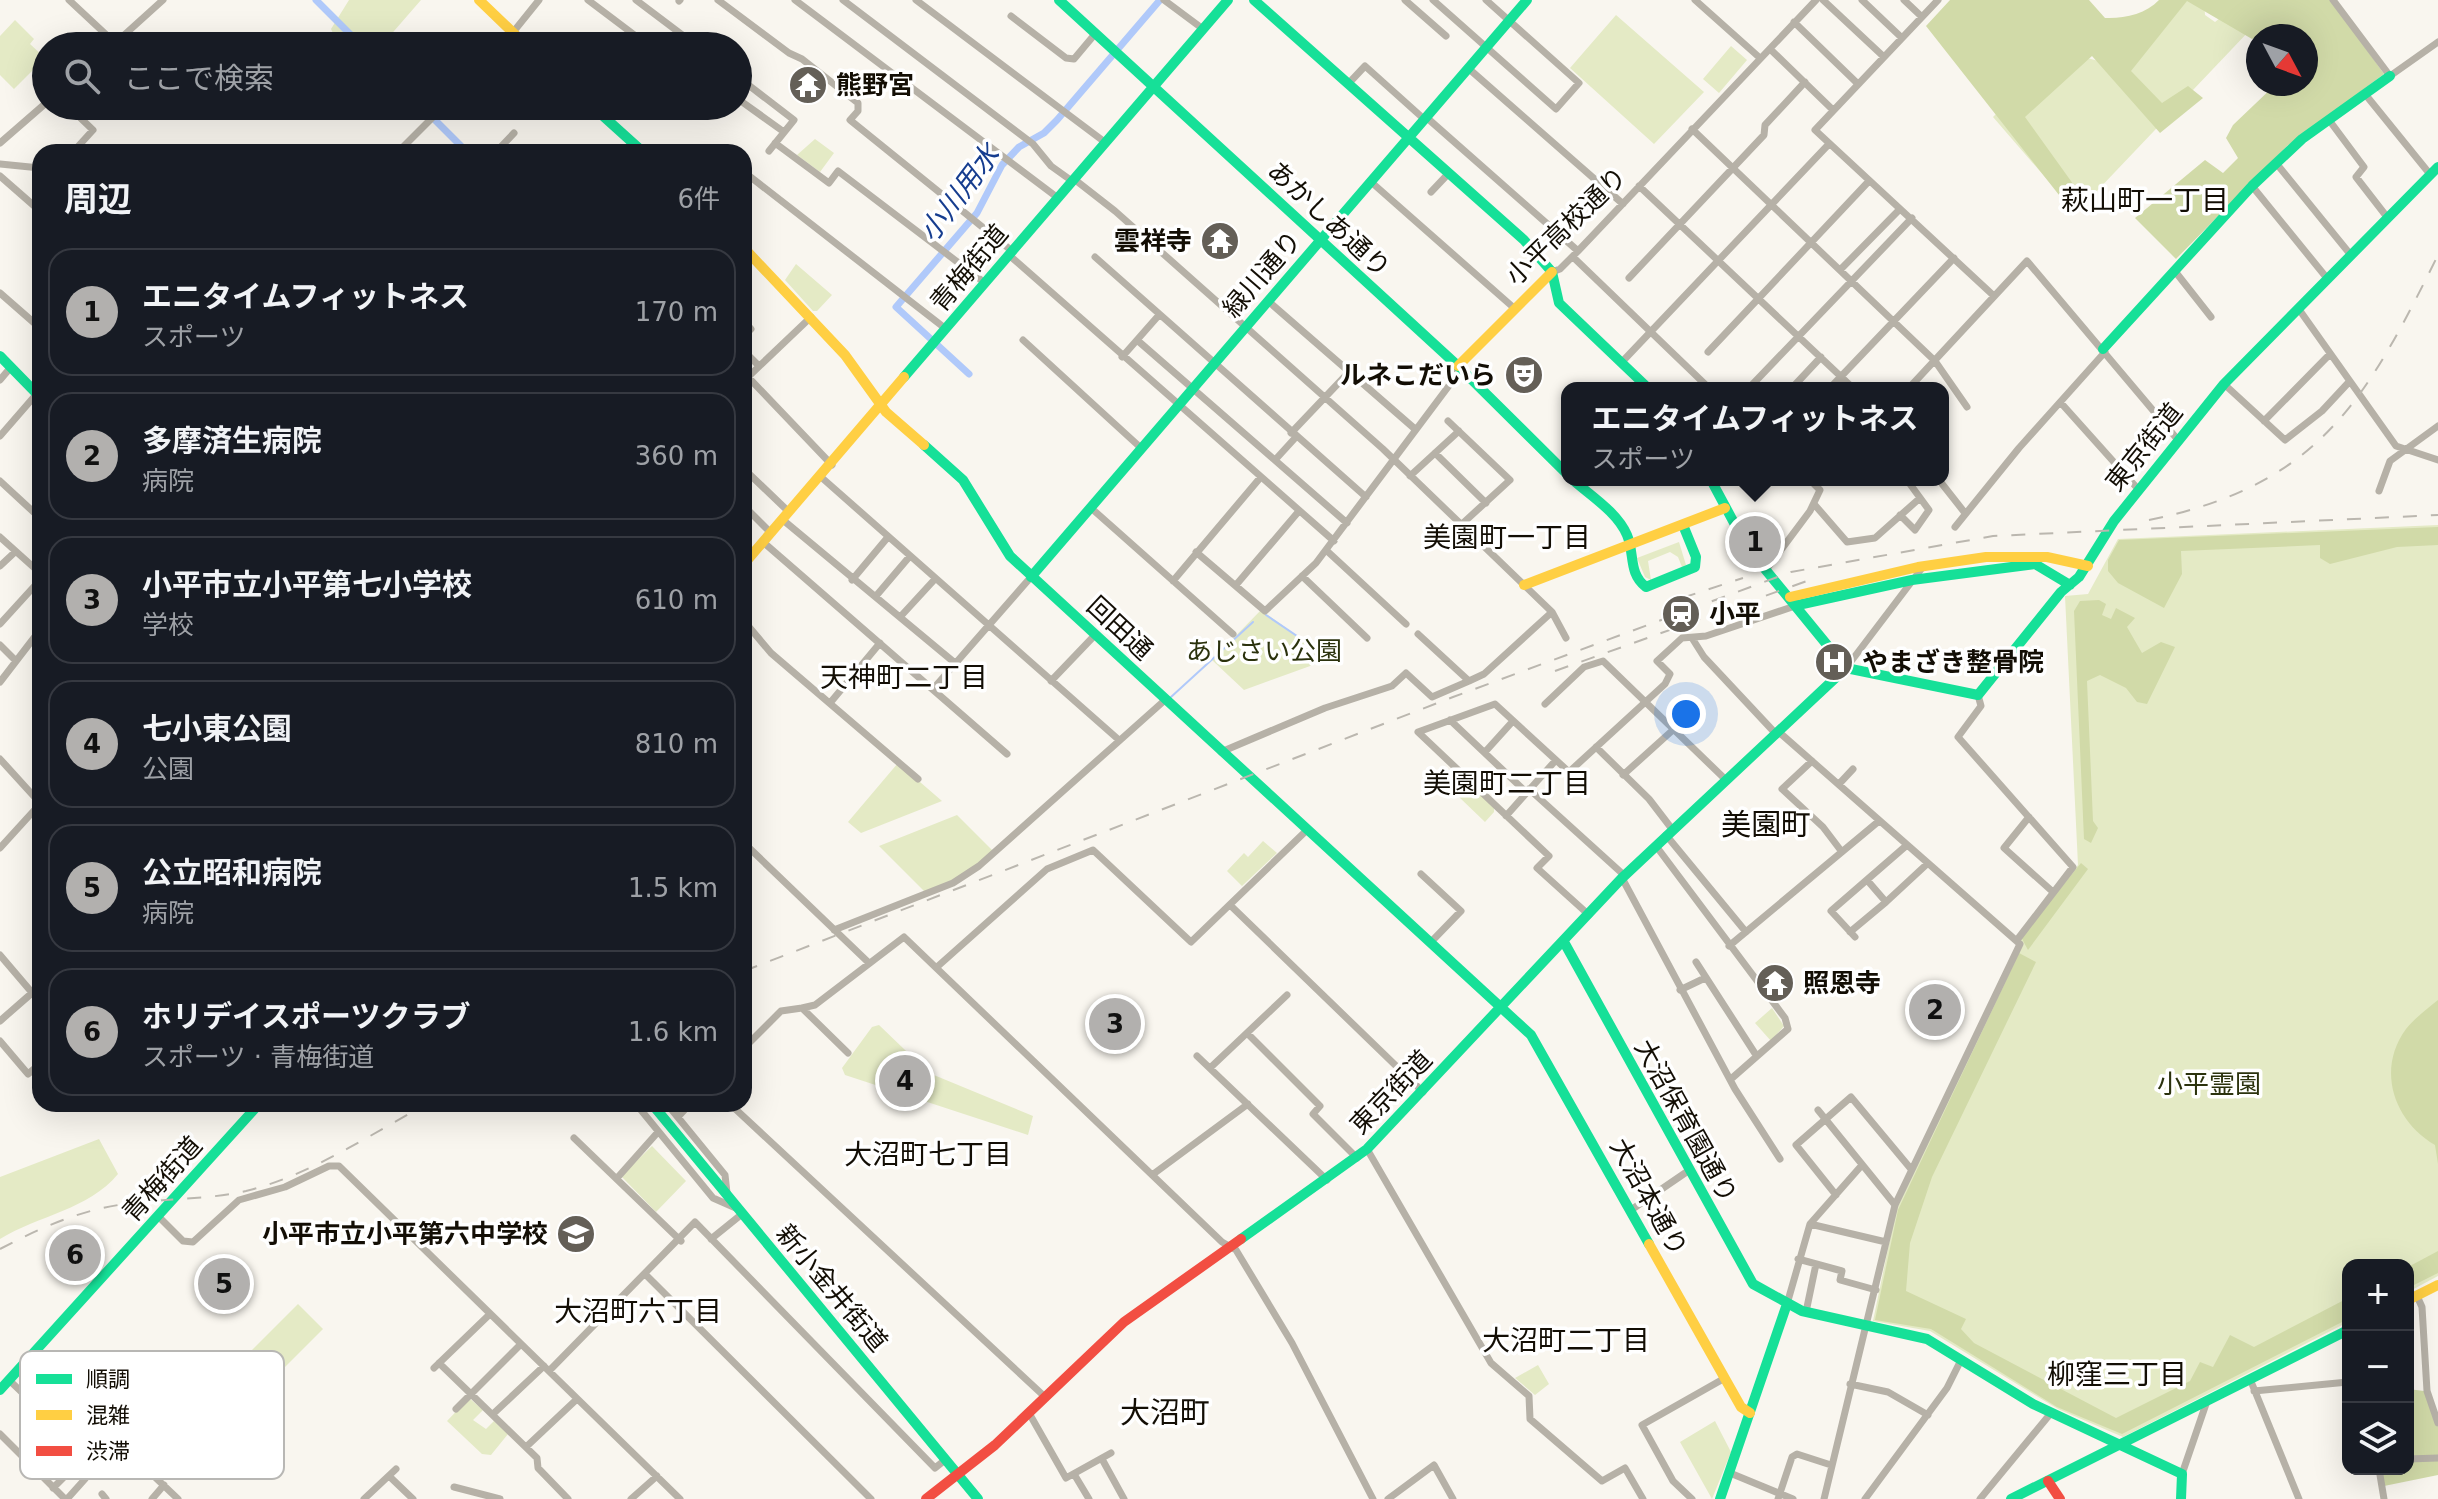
<!DOCTYPE html>
<html lang="ja">
<meta charset="utf-8">
<style>
body{margin:0;font-family:"DejaVu Sans","Noto Sans JP",sans-serif;background:#20242c;color:#f1f3f6}
.controls{position:absolute;right:24px;bottom:24px;display:grid;overflow:hidden;border-radius:16px;box-shadow:0 8px 32px #0002}
.controls button{width:72px;height:72px;display:grid;place-items:center;padding:0;border:0;border-bottom:2px solid #363941;background:#171b24;color:#f1f3f6;font:40px sans-serif}
.compass{position:absolute;left:2246px;top:24px;width:72px;height:72px;border-radius:50%;background:#171b24;box-shadow:0 8px 32px #0002;rotate:131deg}
.you{position:absolute;left:1686px;top:714px;width:28px;height:28px;margin:-20px;border:6px solid #fff;border-radius:50%;background:#1a73e8;box-shadow:0 0 0 12px #1a73e833}
.badge{display:grid;place-items:center;width:52px;height:52px;border-radius:50%;background:#b2b0ae;color:#111;font-size:26px;font-weight:700}
.pin{position:absolute;translate:-50% -50%;border:4px solid #fff;box-shadow:0 2px 8px #0006}
.popup{position:absolute;left:1561px;top:382px;width:388px;height:104px;box-sizing:border-box;display:grid;place-content:center;border-radius:16px;background:#171b24;filter:drop-shadow(0 2px 6px #0005);font-size:26px;white-space:nowrap;color:#9ea1a6}
.popup b{font-size:30px;color:#f1f3f6}
.popup::after{content:'';position:absolute;left:50%;top:100%;margin-left:-16px;border:16px solid transparent;border-top-color:#171b24}
.list{margin:0;padding:0;list-style:none}
h2{display:flex;justify-content:space-between;align-items:center;height:104px;margin:0;padding:0 32px;font-size:34px}
h2 small{font-size:26px;font-weight:400;color:#9ea1a6}
.list li{display:grid;grid-template-columns:52px 1fr auto;gap:24px;align-items:center;box-sizing:border-box;height:128px;margin:0 16px 16px;padding:0 16px;border:2px solid #363941;border-radius:24px}
.list b{display:block;font-size:30px;white-space:nowrap}
.list p{margin:0;font-size:26px;white-space:nowrap;color:#9ea1a6}
.list em{font-size:26px;font-style:normal;color:#9ea1a6}
.icon{flex:none;width:44px;height:44px;fill:none;stroke:currentColor;stroke-width:2;stroke-linecap:round;stroke-linejoin:round}
.map{position:relative;flex:none;width:2438px;height:1499px;overflow:hidden}
.search{position:absolute;background:#171b24;box-shadow:0 8px 32px #0002;left:32px;top:32px;width:720px;height:88px;display:flex;align-items:center;gap:20px;box-sizing:border-box;padding:0 28px;border-radius:44px;color:#9ea1a6;font-size:30px}
.panel{position:absolute;background:#171b24;box-shadow:0 8px 32px #0002;left:32px;top:144px;width:720px;height:968px;border-radius:24px}
.map>svg:first-child{display:block}
.green{fill:#e4eac5}
.forest{fill:#d1daa8}
.lines{fill:none;stroke-linecap:round;stroke-linejoin:round}
.stream{stroke:#b0c9fa;stroke-width:2}
.canal{stroke:#b0c9fa;stroke-width:7}
.street{stroke:#b6b1a7;stroke-width:7}
.fast{stroke:#16e098;stroke-width:10}
.slow{stroke:#ffcf43;stroke-width:10}
.jam{stroke:#f24e42;stroke-width:10}
.rail{stroke:#bbb7af;stroke-width:2;stroke-dasharray:14 14;stroke-linecap:butt}
.labels{text-anchor:middle;stroke-width:7;stroke-linejoin:round;paint-order:stroke}
.poi-label{font-size:26px;font-weight:bold;fill:#130e05;stroke:#fff;text-anchor:start}
.street-label{font-size:26px;fill:#130e05;stroke:#fff}
.park-label{font-size:26px;fill:#2b320d;stroke:#fff}
.water-label{font-size:28px;font-style:italic;fill:#163d8f;stroke:#fff}
.neighbourhood-label{font-size:28px;fill:#130e05;stroke:#fff}
.quarter-label{font-size:30px;fill:#130e05;stroke:#fff}
.key{fill:#fff;stroke:#b8b7b4;stroke-width:2}
.key-label{font-size:22px;fill:#130e05}
</style>
<div class="map">
<svg width="2438" height="1499" viewBox="0 0 2438 1499">
<rect width="100%" height="100%" fill="#f9f6ef"/>
<path class="green" d="M349 0H421L381 46H339L331 29Z
M2166 0H2204L2205 15 2215 22 2239 3 2251 29 2076 213 1993 117 2065 45 2076 55 2106 63Z
M1616 15 1704 92 1654 144 1570 68Z
M15 20 34 39 30 44 45 58 14 89 0 75V36Z
M1731 46 1747 60 1719 93 1703 79Z
M815 139 834 153 820 172 797 155Z
M796 264 832 295 817 311H813L785 280Z
M2438 525V1276L2408 1292V1265H2348V1322L2123 1437 2058 1409 1930 1331 1873 1321 1896 1210 2022 944 2018 938 2078 865 2065 596 2088 594 2118 539Z
M1679 542 1686 565 1682 567 1678 557 1670 552 1648 561 1651 580 1645 577 1637 558Z
M1261 610 1315 649 1324 661 1244 690 1212 660Z
M898 763 942 801 861 833 848 822Z
M1470 785 1494 807V812L1485 822 1459 797Z
M957 815 995 853 953 883 926 893 879 846Z
M1263 841 1277 853 1242 886 1227 871 1244 853 1248 857Z
M1772 1008 1784 1026 1771 1041 1755 1023Z
M879 1025 929 1073 1033 1116 1028 1135 845 1075 842 1068 872 1027Z
M99 1139 118 1174C88 1210 39 1215 0 1239V1177Z
M652 1146 686 1181 656 1212 621 1176Z
M298 1304 323 1329 254 1398 229 1373Z
M166 1355 233 1419 190 1456 127 1388Z
M1538 1365 1549 1384 1535 1395 1515 1378Z
M469 1398 483 1410 473 1420 486 1429 494 1421 508 1434 491 1455 482 1454 447 1421Z
M1715 1421 1731 1452 1712 1499 1680 1442Z"/>
<path class="forest" d="M1950 0H2089L2105 18C2123 19 2146 14 2159 0H2332L2384 74 2287 146 2176 259 2135 218 2205 160 2223 173 2238 158 2226 138 2233 125 2276 84H2306V36H2284L2276 29 2252 39 2187 1 2131 71 2162 103 2188 86 2203 98 2160 133 2092 56 2025 117 2081 195H2059L1926 26Z
M2438 527V545L2397 547 2330 564 2320 558V545L2181 551 2182 574 2164 608 2118 583 2108 571V560L2119 540Z
M2099 600 2106 604 2102 615 2111 619 2116 608 2135 618 2127 627 2142 653 2161 642 2175 647 2147 704 2137 702 2126 688 2100 675 2087 681 2093 821 2098 828 2091 843 2084 839 2074 611 2080 601Z
M2081 863 2088 869 2028 950 2021 937Z
M2019 953 2036 962 1932 1177 1910 1243 1906 1291 1966 1319 1961 1329 1974 1343 2116 1418 2190 1381 2200 1362 2213 1367 2230 1335 2254 1347 2348 1298V1319L2122 1434 2057 1407 1931 1329 1875 1320 1898 1210Z
M2438 1000V1164L2435 1145C2394 1121 2376 1070 2406 1029 2415 1018 2427 1009 2438 1000Z
M2438 1251V1273L2408 1288V1267Z
M2408 1389 2424 1391 2438 1427V1475L2384 1486 2381 1469H2408Z
M138 1405 192 1455 172 1476 118 1429Z"/>
<g class="lines">
<path class="stream" d="M1266 615 1328 657
M1171 697 1253 622"/>
<path class="canal" d="M316 0 362 46
M421 106 467 152
M969 374 896 307 977 213 1002 165 1019 147 1044 133 1057 120 1160 0"/>
<path class="street" d="M69 0 114 42
M588 0 649 46
M636 0 697 46
M718 0 789 53 802 59 858 103V111L850 120 1012 251
M795 0 1058 198
M843 0 1033 144 1051 166 1072 181
M916 0 1106 143
M1164 0 1203 29
M1405 0 1446 36
M1433 0 1556 109 1579 83 1486 0
M1695 0 1760 58
M1823 0 1884 57
M1862 0 1902 38
M1904 0 1922 17
M1938 0 1815 130 1994 296
M2333 0 2390 76 2438 42
M679 1 680 0
M1011 16 1066 58 1074 59 1095 34
M1794 22 1858 84
M112 46 163 0
M502 46 539 0
M1770 49 1833 110
M1468 68 1623 204
M738 77 794 120 769 151
M1349 83 1365 66 1424 119
M2365 94 2429 173
M738 99 784 132
M68 106 93 130 73 152
M1426 117 1578 251
M2329 120 2364 167 2356 177 2387 217
M1692 129 1935 361 1967 407
M0 143 46 103
M775 143 829 183 838 171 985 283
M398 152 444 106
M496 152 514 133
M2276 163 2350 254
M0 164 40 168
M748 175 946 329
M0 176 40 211
M1074 179 1115 211 1383 449 1552 612 1566 638
M1370 181 1514 308
M1639 186 1853 388
M2252 186 2326 277
M1431 192 1449 173
M1009 255 1334 541
M1095 257 1366 497
M1573 257 1709 388
M1840 270 1899 210
M2174 270 2211 317
M1552 272 1560 269 1578 251 1816 0
M1629 278 1764 135 1765 125 1805 82
M0 293 40 328
M1268 301 1415 429
M2298 308 2396 446 2438 460
M1159 315 1137 340 1347 523
M811 317 748 377 832 465
M744 321 751 329 744 336
M1023 340 1141 448
M744 351 759 366
M1708 352 1869 181
M1122 357 1137 340
M1621 363 1828 145
M0 380 11 367
M2224 384 2285 440 2322 411 2349 382
M1749 388 1912 218
M1792 388 1821 357
M1830 388 1954 258
M1909 388 2027 261 2178 440
M2061 403 2138 489
M1448 421 1510 480 1462 524
M2264 421 2330 354
M1291 433 1349 372
M0 436 40 390
M1435 453 1486 503
M1275 460 1296 437
M744 469 789 512
M1410 476 1459 431
M821 477 1119 740
M1939 480 1965 513
M0 481 40 518
M2379 491 2390 461 2438 426
M1814 504 1847 542 1875 538 1920 498
M744 506 771 533
M1091 508 1233 634
M1900 515 1915 530 1929 510 1907 480
M783 520 955 663
M1955 527 2019 448 2105 352
M0 537 40 573
M763 542 1007 754
M1326 550 1406 624
M1196 552 1265 611 1316 563 1457 375 1458 366
M0 566 15 552
M1766 570 1810 511 1820 490 1810 480
M1302 576 1367 638
M852 580 888 537
M1173 581 1260 478
M1236 585 1299 511
M876 596 910 556
M901 616 935 579
M744 621 771 653 918 779
M0 624 40 580
M1418 634 1469 681 1484 674 1552 612
M1692 638 1704 657 1777 735
M0 645 16 661
M1846 668 1922 568
M1051 681 1095 635
M0 682 40 630
M933 689 1031 577
M1978 695 1981 706 1958 737 2073 867 2017 940
M830 703 880 643
M1545 704 1584 667 1603 661 1726 780
M1450 720 1526 792
M1780 733 2020 944 1895 1205 1824 1499
M1596 747 1649 799 1672 829
M1221 752 1325 708 1392 686 1406 673 1432 697 1469 681
M1485 752 1513 721
M0 759 40 803
M1812 761 1782 789 1823 827 1842 852
M1623 775 1674 729
M1839 784 1853 769
M1529 789 1625 876
M1506 816 1556 760
M2029 817 2004 848 2053 892
M1666 835 1746 932
M744 843 869 963
M1656 846 1785 1018 1788 1029 1731 1079
M0 848 40 804
M1421 874 1461 911 1431 942
M1622 878 1735 1089 1780 1159
M1886 902 1927 864
M1230 905 1423 1092
M1589 915 1537 868 1549 856 1418 732 1495 704 1569 772 1665 684 1670 674 1657 661 1682 638 1706 636 1798 605
M834 930 953 883 979 866 1165 700
M1850 932 1886 902 1867 880
M1855 937 1831 911 1907 845
M1729 946 1879 821
M0 955 40 1002
M1696 962 1756 1055
M937 967 1047 869 1093 850 1191 942 1308 829
M1680 990 1705 978
M802 1008 815 1005 904 937 1222 1242 1236 1250 1292 1343 1373 1499
M0 1021 32 993
M1247 1033 1320 1106 1313 1114 1357 1158
M0 1041 28 1074 40 1064
M744 1048 781 1011 802 1008 848 1053
M1197 1056 1327 1180
M1210 1068 1287 995
M636 1104 713 1198 738 1209
M667 1104 725 1175 727 1193
M730 1104 1044 1396
M1818 1110 1895 1205
M678 1117 690 1104
M574 1138 681 1241
M1367 1149 1491 1363 1529 1396 1530 1419 1602 1481 1625 1468 1643 1499
M1152 1175 1248 1104
M618 1177 658 1132
M1836 1195 1796 1145 1851 1097 1911 1169
M1631 1210 1688 1171
M158 1216 183 1241 193 1242 239 1200 285 1187 329 1166H339L680 1499
M1810 1224 1886 1242
M711 1239 742 1214
M1798 1259 1842 1271 1840 1280 1876 1290
M646 1275 871 1499
M2417 1296 2422 1307 2427 1391 2438 1423
M1787 1304 1810 1224 1862 1165
M1806 1312 1816 1264
M2343 1333 2348 1345
M439 1363 537 1458 538 1468 568 1499
M434 1368 490 1314
M549 1371 695 1222 935 1468 945 1460
M2250 1379 2299 1499
M9 1380 56 1425 77 1403 178 1499
M1850 1384 1888 1392 1928 1415
M2254 1391 2348 1382
M456 1409 521 1344
M1029 1413 1066 1478 1111 1453
M493 1414 544 1366
M0 1434 65 1499
M526 1447 577 1399
M1102 1459 1124 1499
M2408 1459 2438 1458
M2379 1469 2384 1499
M1730 1473 1793 1499
M1074 1474 1089 1499
M2182 1474 2207 1401
M389 1476 413 1499
M454 1487 500 1499
M53 1488 74 1467 85 1479 67 1499
M102 1494 106 1499
M152 1499 164 1485
M364 1499 396 1469
M631 1499 657 1476
M1388 1499 1434 1465 1453 1499
M1692 1499 1673 1481 1642 1425 1725 1378
M1778 1499 1792 1457 1797 1454 1831 1465
M1865 1499 1947 1388 1961 1360
M1980 1499 2051 1413"/>
<path class="fast" d="M1059 0 1458 366 1567 474
M1254 0 1524 240 1552 272 1559 303 1648 388
M592 106 643 152
M2103 349 2252 186 2302 139 2390 76
M0 356 40 397
M904 377 1228 0
M924 445 963 480 1010 556 1531 1035 1649 1244
M1573 480C1591 496 1617 512 1627 535 1635 554 1628 573 1646 587L1695 567 1696 557 1683 525
M1711 480 1747 547 1846 668
M1031 577 1527 0
M1798 605 1912 580 2035 564 2070 585
M1846 668 1978 695 2061 592 2079 577 2114 521 2224 384 2438 167
M1564 942 1753 1284 1802 1311 1927 1339 2033 1404 2182 1474 2181 1499
M652 1104 978 1499
M1241 1239 1367 1149 1622 878 1846 668
M0 1390 259 1104
M1720 1499 1787 1304
M2011 1499 2348 1330"/>
<path class="slow" d="M479 0 527 46
M744 248 845 355 886 412 924 445
M1458 366 1552 272
M744 564 904 377
M1524 585 1725 508
M1790 597 1918 567 1986 557H2047L2088 566
M1649 1244 1741 1407 1750 1413
M2408 1300 2438 1285"/>
<path class="jam" d="M2048 1481 2060 1499
M926 1499 995 1445 1124 1322 1241 1239"/>
<path class="rail" d="M2149 520C2320 485 2366 400 2438 255
M1682 598 1743 578
M1555 671 1818 577
M744 971 1453 697 1791 572 1993 536 2438 515
M0 1249C40 1228 80 1210 125 1204 165 1198 207 1200 246 1191 311 1175 369 1135 427 1104"/>
</g>
<defs>
<symbol id="temple-disc" viewBox="-11 -11 22 22"><circle r="9.5" fill="#645f57" stroke="#fff"/><path d="M0-6L5-2H3V0L6.5 2.5H4V6H1.5V3h-3V6H-4V2.5H-6.5L-3 0V-2H-5Z" fill="#fff"/></symbol>
<symbol id="theatre-disc" viewBox="-11 -11 22 22"><circle r="9.5" fill="#645f57" stroke="#fff"/><path d="M-5-5.5Q0-4 5-5.5V0Q5 5 0 6Q-5 5-5 0ZM-3.3-2.5H-1v1.5H-3.3ZM1-2.5H3.3v1.5H1ZM-2.8 1Q0 5.5 2.8 1Z" fill="#fff"/></symbol>
<symbol id="station-disc" viewBox="-11 -11 22 22"><circle r="9.5" fill="#645f57" stroke="#fff"/><path d="M-3-6H3Q5-6 5-4V2Q5 4 3 4L4.5 6H3L1.5 4h-3L-3 6H-4.5L-3 4Q-5 4-5 2V-4Q-5-6-3-6ZM-3.5-4v3h7v-3ZM-3.5 1v1.5H-2V1ZM2 1v1.5H3.5V1Z" fill="#fff"/></symbol>
<symbol id="hospital-disc" viewBox="-11 -11 22 22"><circle r="9.5" fill="#645f57" stroke="#fff"/><path d="M-5-5h3v3.5h4V-5h3V5h-3V1.5h-4V5h-3Z" fill="#fff"/></symbol>
<symbol id="school-disc" viewBox="-11 -11 22 22"><circle r="9.5" fill="#645f57" stroke="#fff"/><path d="M0-5L7-2L0 1L-7-2ZM-4 1L0 2.5L4 1V4Q0 6-4 4Z" fill="#fff"/></symbol>
</defs>
<g fill-rule="evenodd">
<use href="#temple-disc" x="786" y="63" width="44" height="44"/>
<use href="#temple-disc" x="1198" y="219" width="44" height="44"/>
<use href="#theatre-disc" x="1502" y="353" width="44" height="44"/>
<use href="#station-disc" x="1659" y="592" width="44" height="44"/>
<use href="#hospital-disc" x="1812" y="640" width="44" height="44"/>
<use href="#temple-disc" x="1753" y="961" width="44" height="44"/>
<use href="#school-disc" x="554" y="1212" width="44" height="44"/>
</g>
<g class="labels">
<g class="poi-label">
<text x="836" y="94">熊野宮</text>
<text x="1192" y="250" text-anchor="end">雲祥寺</text>
<text x="1496" y="384" text-anchor="end">ルネこだいら</text>
<text x="1709" y="623">小平</text>
<text x="1862" y="671">やまざき整骨院</text>
<text x="1803" y="992">照恩寺</text>
<text x="548" y="1243" text-anchor="end">小平市立小平第六中学校</text>
</g>
<g class="street-label">
<text transform="translate(1329 219) rotate(43)" y="9">あかしあ通り</text>
<text transform="translate(1566 226) rotate(-44)" y="9">小平高校通り</text>
<text transform="translate(969 268) rotate(-50)" y="9">青梅街道</text>
<text transform="translate(1262 274) rotate(-49)" y="9">緑川通り</text>
<text transform="translate(2144 447) rotate(-51)" y="9">東京街道</text>
<text transform="translate(1120 628) rotate(43)" y="9">回田通</text>
<text transform="translate(1391 1092) rotate(-46)" y="9">東京街道</text>
<text transform="translate(1686 1121) rotate(61)" y="9">大沼保育園通り</text>
<text transform="translate(162 1179) rotate(-48)" y="9">青梅街道</text>
<text transform="translate(1649 1197) rotate(61)" y="9">大沼本通り</text>
<text transform="translate(832 1288) rotate(50)" y="9">新小金井街道</text>
</g>
<g class="park-label">
<text x="1264" y="660">あじさい公園</text>
<text x="2209" y="1093">小平霊園</text>
</g>
<g class="water-label">
<text transform="translate(959 193) rotate(-53)" y="10">小川用水</text>
</g>
<g class="neighbourhood-label">
<text x="2145" y="210">萩山町一丁目</text>
<text x="1507" y="547">美園町一丁目</text>
<text x="904" y="687">天神町二丁目</text>
<text x="1507" y="793">美園町二丁目</text>
<text x="928" y="1164">大沼町七丁目</text>
<text x="638" y="1321">大沼町六丁目</text>
<text x="1566" y="1350">大沼町二丁目</text>
<text x="2117" y="1384">柳窪三丁目</text>
</g>
<g class="quarter-label">
<text x="1766" y="835">美園町</text>
<text x="1165" y="1423">大沼町</text>
</g>
</g>
<rect x="20" y="1351" width="264" height="128" rx="12" class="key"/>
<rect x="36" y="1374" width="36" height="10" fill="#16e098"/>
<rect x="36" y="1410" width="36" height="10" fill="#ffcf43"/>
<rect x="36" y="1446" width="36" height="10" fill="#f24e42"/>
<g class="key-label">
<text x="86" y="1387">順調</text>
<text x="86" y="1423">混雑</text>
<text x="86" y="1459">渋滞</text>
</g>
</svg>
<div class="controls">
<button>+</button>
<button>−</button>
<button><svg class="icon" aria-label="layers" viewBox="0 0 24 24"><path d="M12 4l9 5-9 5-9-5zM3 14l9 5 9-5"/></svg></button>
</div>
<svg class="compass" viewBox="-18 -18 36 36"><path d="M0-13l5 13h-10z" fill="#e53935"/><path d="M0 13l5-13h-10z" fill="#9ea1a6"/></svg>
<div class="you"></div>
<div class="pin badge" style="left:1755px;top:542px">1</div>
<div class="popup"><b>エニタイムフィットネス</b>スポーツ</div>
<div class="pin badge" style="left:1935px;top:1010px">2</div>
<div class="pin badge" style="left:1115px;top:1024px">3</div>
<div class="pin badge" style="left:905px;top:1081px">4</div>
<div class="pin badge" style="left:224px;top:1284px">5</div>
<div class="pin badge" style="left:75px;top:1255px">6</div>
<div class="search"><svg class="icon" aria-label="search" viewBox="0 0 24 24"><circle cx="10" cy="10" r="6"/><path d="M15 15l6 6"/></svg>ここで検索</div>
<section class="panel">
<h2>周辺<small>6件</small></h2>
<ul class="list">
<li><span class="badge">1</span><div><b>エニタイムフィットネス</b><p>スポーツ</p></div><em>170 m</em></li>
<li><span class="badge">2</span><div><b>多摩済生病院</b><p>病院</p></div><em>360 m</em></li>
<li><span class="badge">3</span><div><b>小平市立小平第七小学校</b><p>学校</p></div><em>610 m</em></li>
<li><span class="badge">4</span><div><b>七小東公園</b><p>公園</p></div><em>810 m</em></li>
<li><span class="badge">5</span><div><b>公立昭和病院</b><p>病院</p></div><em>1.5 km</em></li>
<li><span class="badge">6</span><div><b>ホリデイスポーツクラブ</b><p>スポーツ · 青梅街道</p></div><em>1.6 km</em></li>
</ul>
</section>
</div>
